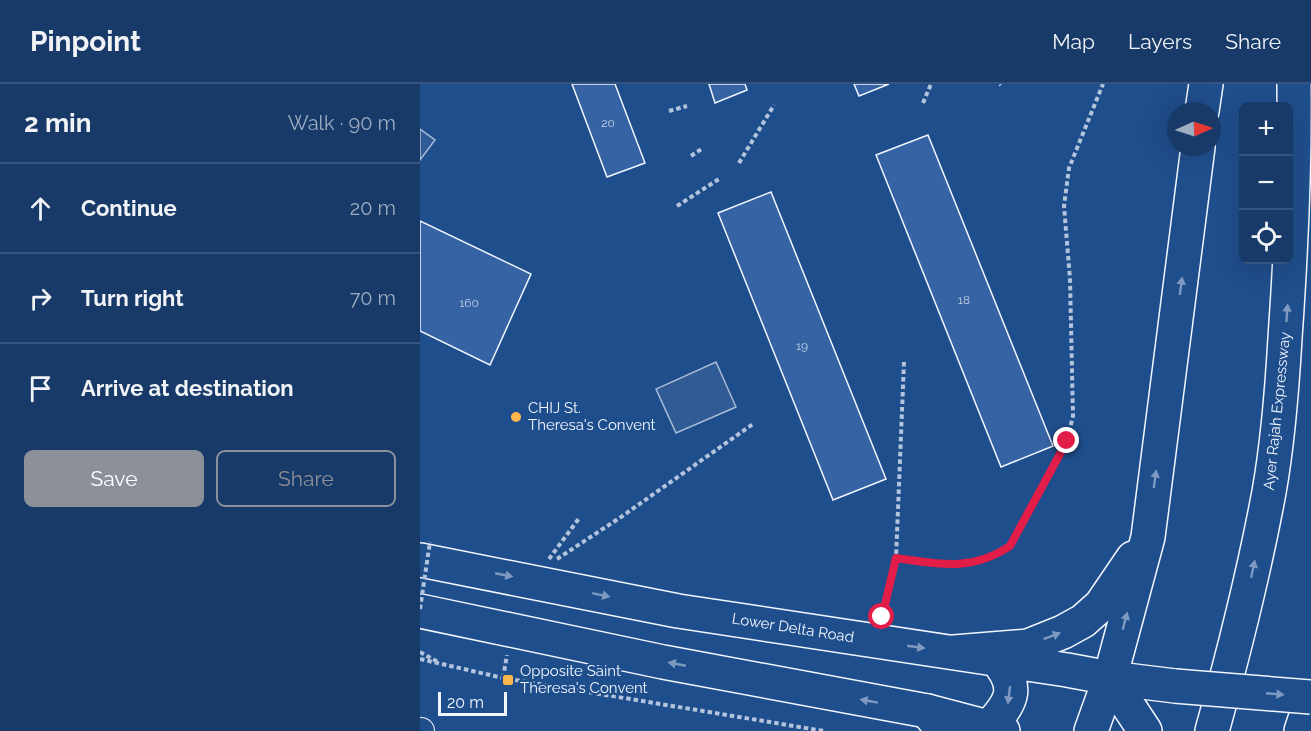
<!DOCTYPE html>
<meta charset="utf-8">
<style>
body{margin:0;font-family:Raleway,sans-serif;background:#20416f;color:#f1f3f6}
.controls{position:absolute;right:18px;top:18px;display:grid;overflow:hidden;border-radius:9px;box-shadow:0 6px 24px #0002}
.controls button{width:54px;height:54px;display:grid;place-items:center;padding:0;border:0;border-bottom:2px solid #36547d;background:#173a69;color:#f1f3f6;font:30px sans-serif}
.compass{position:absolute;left:747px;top:18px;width:54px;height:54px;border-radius:50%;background:#173a69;box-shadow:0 6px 24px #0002;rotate:87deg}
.scale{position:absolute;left:18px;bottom:15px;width:69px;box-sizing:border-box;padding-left:6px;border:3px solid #f2f6ff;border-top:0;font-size:16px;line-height:21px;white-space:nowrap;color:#f2f6ff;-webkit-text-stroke:4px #1f4e8c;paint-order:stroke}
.stop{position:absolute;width:18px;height:18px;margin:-14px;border:4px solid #e11d48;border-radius:50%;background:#fff}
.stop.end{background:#e11d48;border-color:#fff;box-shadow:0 2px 6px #0008}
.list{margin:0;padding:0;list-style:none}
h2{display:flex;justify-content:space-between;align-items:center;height:78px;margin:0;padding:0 24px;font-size:26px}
h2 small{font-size:20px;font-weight:400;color:#9eadc0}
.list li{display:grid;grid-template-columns:39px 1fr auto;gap:18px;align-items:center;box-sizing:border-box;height:90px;padding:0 24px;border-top:2px solid #36547d}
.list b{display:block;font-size:22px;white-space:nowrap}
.list em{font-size:20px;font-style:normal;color:#9eadc0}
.actions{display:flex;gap:12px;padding:18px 24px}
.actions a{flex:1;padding:14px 0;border:2px solid #8c9099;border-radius:9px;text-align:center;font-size:21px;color:#8c9099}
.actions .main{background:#8c9099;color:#fff}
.icon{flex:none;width:33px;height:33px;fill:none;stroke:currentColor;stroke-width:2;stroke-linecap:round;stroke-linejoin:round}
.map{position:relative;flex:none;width:891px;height:647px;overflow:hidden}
header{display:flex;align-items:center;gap:36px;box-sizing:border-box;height:84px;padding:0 30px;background:#173a69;border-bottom:2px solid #36547d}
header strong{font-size:28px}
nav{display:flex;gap:33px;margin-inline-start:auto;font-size:21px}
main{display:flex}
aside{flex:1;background:#173a69}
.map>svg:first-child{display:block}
.green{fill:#305b95;stroke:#a8bbd7;stroke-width:1.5}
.building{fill:#3563a3;stroke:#f2f6ff;stroke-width:1.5}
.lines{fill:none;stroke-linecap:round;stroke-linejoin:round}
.minor-casing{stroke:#f2f6ff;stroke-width:28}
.major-casing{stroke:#f2f6ff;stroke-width:36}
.highway-casing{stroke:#f2f6ff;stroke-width:36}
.path{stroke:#b3c4dc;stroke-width:4;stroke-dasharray:4.5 3;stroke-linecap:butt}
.minor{stroke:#1f4e8c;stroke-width:26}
.major{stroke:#1f4e8c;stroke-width:33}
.highway{stroke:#1f4e8c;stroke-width:33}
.major-bridge-casing{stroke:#f2f6ff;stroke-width:36;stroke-linecap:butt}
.path-bridge{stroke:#b3c4dc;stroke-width:4;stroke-dasharray:4.5 3;stroke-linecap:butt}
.major-bridge{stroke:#1f4e8c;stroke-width:33}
.oneway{fill:#7e9ac0}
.route{stroke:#e11d48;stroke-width:8}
.poi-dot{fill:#ffb74d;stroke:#1f4e8c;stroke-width:2}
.labels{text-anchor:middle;stroke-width:4.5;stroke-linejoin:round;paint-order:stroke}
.number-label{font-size:12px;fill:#c3d1e8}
.poi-label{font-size:15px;fill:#f2f6ff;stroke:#1f4e8c;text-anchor:start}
.street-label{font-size:15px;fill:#f2f6ff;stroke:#1f4e8c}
</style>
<header>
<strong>Pinpoint</strong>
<nav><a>Map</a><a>Layers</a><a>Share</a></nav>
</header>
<main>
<aside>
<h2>2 min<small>Walk · 90 m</small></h2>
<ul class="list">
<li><svg class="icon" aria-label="ahead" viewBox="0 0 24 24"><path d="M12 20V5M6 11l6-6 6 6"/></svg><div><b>Continue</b></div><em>20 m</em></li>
<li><svg class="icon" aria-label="right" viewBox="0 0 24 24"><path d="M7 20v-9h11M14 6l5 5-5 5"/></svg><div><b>Turn right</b></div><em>70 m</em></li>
<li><svg class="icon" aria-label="arrive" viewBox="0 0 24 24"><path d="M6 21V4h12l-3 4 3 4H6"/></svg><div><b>Arrive at destination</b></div></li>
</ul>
<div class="actions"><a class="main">Save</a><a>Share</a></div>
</aside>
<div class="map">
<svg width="891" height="647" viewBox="0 0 891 647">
<rect width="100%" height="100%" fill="#1f4e8c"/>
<path class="green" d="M0 45 15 56 0 76Z
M296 278 316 323 256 349 236 305Z"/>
<path class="building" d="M152 0H195L225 79 187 93Z
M289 0H325L327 6 295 19Z
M434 0H469L439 12Z
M508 51 633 362 581 383 456 71Z
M351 108 466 395 413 416 298 129Z
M0 137 111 190 70 281 0 247Z
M0 137 111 190 70 281 0 247Z"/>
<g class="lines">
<defs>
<path id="minor" d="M0 647H1"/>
<path id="major" d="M0 476 258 527 647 586 690 594 755 602
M0 527 243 578 507 627 583 647
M568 644C591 619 601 605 577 576"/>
<path id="highway" d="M782 27 786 0
M534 568 608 562 643 548 663 537 681 521 713 474
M690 594 725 647
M507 627 523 647
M671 647 690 594 728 453 778 63
M792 647C814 568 834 489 849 408 858 358 862 306 865 254 871 169 875 85 874 0
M881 647 891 617"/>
</defs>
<use href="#minor" class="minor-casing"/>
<use href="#major" class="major-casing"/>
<use href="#highway" class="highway-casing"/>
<path class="path" d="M580 0 581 1
M503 19 511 0
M249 27 267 22
M271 72 283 64
M319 79 354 21
M257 122 299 95
M484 278 476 474C519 480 551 488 590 462L647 357 653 332 650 195 644 122 649 84 683 0
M129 475 160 433
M137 475 201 433 333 340
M463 532 476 474
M0 568 18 578
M0 575 83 594 404 647
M83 594 87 571"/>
<use href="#minor" class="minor"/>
<use href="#major" class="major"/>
<use href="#highway" class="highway"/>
<defs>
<path id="major-bridge" d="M755 602 891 613"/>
</defs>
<use href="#major-bridge" class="major-bridge-casing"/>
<path class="path-bridge" d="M0 525 10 458"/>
<use href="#major-bridge" class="major-bridge"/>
</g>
<defs><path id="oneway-solid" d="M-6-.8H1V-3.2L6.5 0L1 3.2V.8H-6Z" transform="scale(1.5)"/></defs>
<g class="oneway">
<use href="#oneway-solid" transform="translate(761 202) rotate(-82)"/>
<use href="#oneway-solid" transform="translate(867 229) rotate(-86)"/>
<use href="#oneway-solid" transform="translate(735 395) rotate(-82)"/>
<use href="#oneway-solid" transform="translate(833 485) rotate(-78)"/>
<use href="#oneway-solid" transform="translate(84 491) rotate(11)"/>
<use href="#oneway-solid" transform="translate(181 511) rotate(12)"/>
<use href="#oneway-solid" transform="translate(705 537) rotate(-75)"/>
<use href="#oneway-solid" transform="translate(632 552) rotate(-21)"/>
<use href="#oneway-solid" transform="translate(496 563) rotate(8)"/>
<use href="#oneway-solid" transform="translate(257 580) rotate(-169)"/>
<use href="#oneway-solid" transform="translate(855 610) rotate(5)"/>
<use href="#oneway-solid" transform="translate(589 611) rotate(97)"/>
<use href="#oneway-solid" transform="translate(449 617) rotate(-170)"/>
</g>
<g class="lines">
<path class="route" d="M462 533 476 474C519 480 551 488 590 462L647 357"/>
</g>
<g class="poi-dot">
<circle cx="96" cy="333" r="6"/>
<rect x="82" y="590" width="12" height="12" rx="3"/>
</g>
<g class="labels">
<g class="number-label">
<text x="188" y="43">20</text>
<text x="544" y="220">18</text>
<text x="49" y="223">160</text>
<text x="382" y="266">19</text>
</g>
<g class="poi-label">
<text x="108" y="329">CHIJ St.<tspan x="108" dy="17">Theresa's Convent</tspan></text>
<text x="100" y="592">Opposite Saint<tspan x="100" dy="17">Theresa's Convent</tspan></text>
</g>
<g class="street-label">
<text transform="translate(857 327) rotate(-84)" y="5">Ayer Rajah Expressway</text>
<text transform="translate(373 544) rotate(9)" y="5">Lower Delta Road</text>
</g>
</g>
</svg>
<div class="controls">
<button>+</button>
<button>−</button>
<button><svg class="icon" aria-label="locate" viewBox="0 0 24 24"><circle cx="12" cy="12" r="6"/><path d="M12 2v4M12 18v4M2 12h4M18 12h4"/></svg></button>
</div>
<svg class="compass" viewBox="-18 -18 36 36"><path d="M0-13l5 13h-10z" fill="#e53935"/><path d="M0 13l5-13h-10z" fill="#9eadc0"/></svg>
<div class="scale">20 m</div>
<div class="stop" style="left:462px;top:533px"></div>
<div class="stop end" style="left:647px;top:357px"></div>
</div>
</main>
